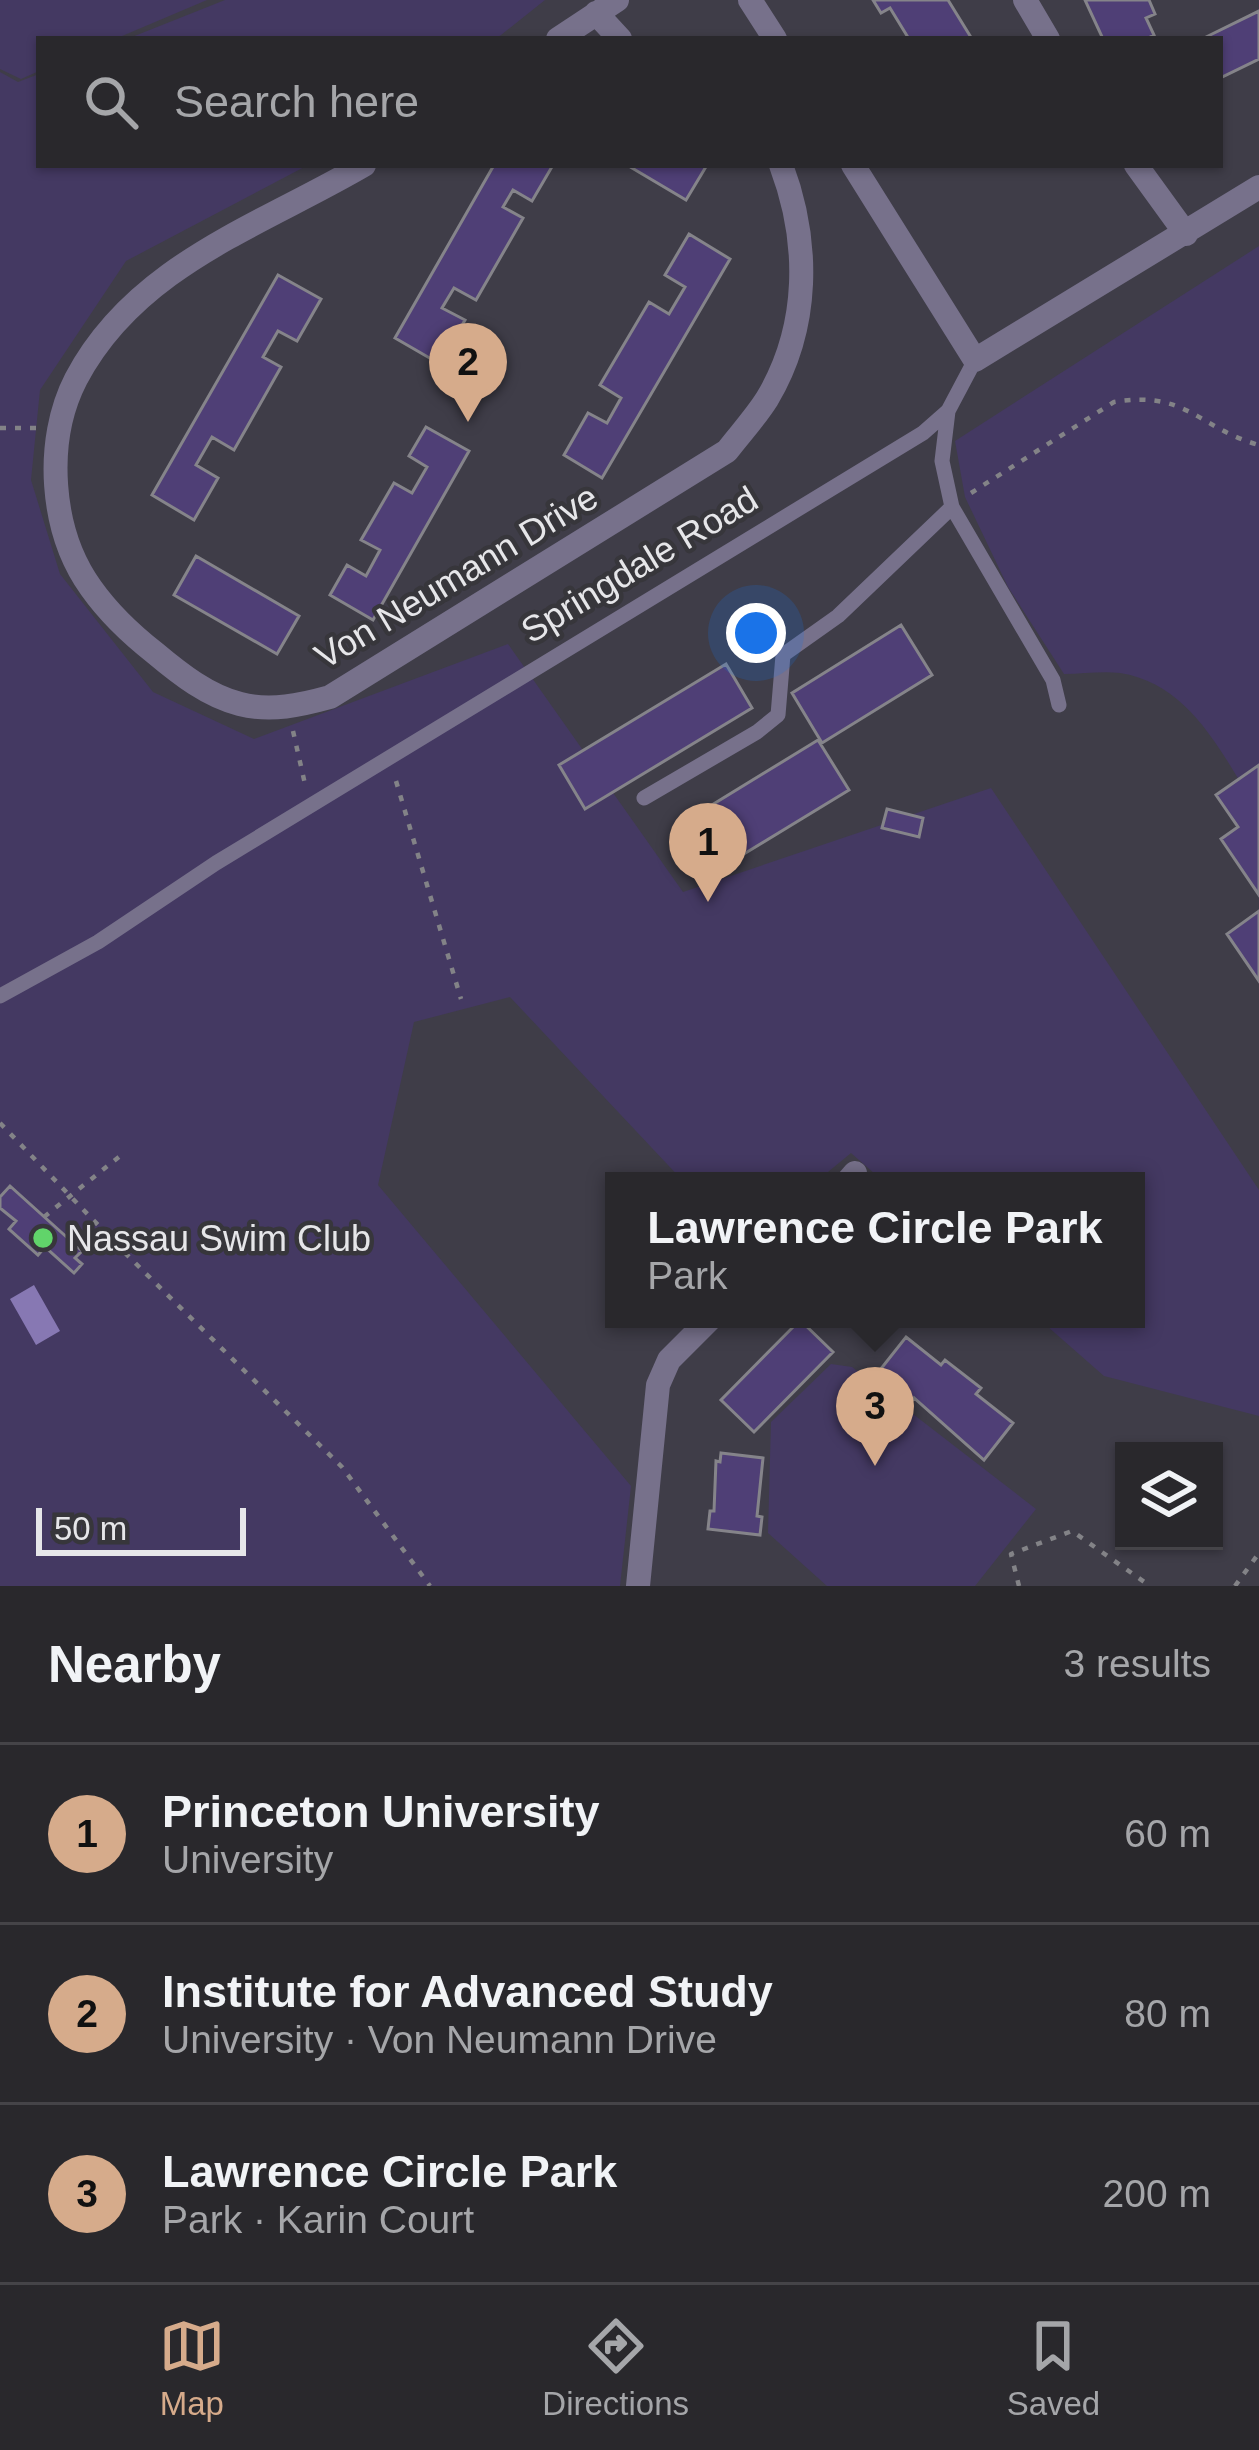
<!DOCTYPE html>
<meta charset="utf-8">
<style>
body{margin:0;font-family:Arial,sans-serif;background:#313034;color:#f1f3f6}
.controls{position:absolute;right:36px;bottom:36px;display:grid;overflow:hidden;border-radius:0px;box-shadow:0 3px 9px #0004}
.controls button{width:108px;height:108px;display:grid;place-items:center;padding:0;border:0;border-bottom:3px solid #454448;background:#29282c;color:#f1f3f6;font:60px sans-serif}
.scale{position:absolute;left:36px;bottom:30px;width:210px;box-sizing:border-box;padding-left:12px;border:6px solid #e6e6e9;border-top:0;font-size:33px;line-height:42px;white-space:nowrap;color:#e6e6e9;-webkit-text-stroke:9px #37363b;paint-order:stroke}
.you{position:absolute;left:756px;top:633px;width:42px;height:42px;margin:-30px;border:9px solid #fff;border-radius:50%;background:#1a73e8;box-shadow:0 0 0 18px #1a73e833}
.badge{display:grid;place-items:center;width:78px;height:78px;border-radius:50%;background:#d6ab8b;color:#111;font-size:39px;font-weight:700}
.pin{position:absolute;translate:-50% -99px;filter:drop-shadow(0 3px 6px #0008)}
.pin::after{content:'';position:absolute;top:63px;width:42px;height:36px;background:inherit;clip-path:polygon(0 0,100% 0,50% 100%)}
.popup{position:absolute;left:605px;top:1172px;width:540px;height:156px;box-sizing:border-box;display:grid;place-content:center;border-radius:0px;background:#29282c;filter:drop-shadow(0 3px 9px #0005);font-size:39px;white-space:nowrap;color:#a5a6a9}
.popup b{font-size:45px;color:#f1f3f6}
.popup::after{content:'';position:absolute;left:50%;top:100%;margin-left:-24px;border:24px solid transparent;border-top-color:#29282c}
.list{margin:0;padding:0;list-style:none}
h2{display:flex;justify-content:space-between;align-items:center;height:156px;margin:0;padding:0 48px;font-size:51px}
h2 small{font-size:39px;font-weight:400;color:#a5a6a9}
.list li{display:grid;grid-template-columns:78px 1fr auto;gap:36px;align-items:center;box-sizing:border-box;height:180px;padding:0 48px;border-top:3px solid #454448}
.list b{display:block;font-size:45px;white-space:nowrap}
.list p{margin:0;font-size:39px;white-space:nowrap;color:#a5a6a9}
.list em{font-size:39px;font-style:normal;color:#a5a6a9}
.icon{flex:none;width:66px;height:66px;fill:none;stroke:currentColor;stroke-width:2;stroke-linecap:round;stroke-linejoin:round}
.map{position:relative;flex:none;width:1259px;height:1586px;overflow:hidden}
.search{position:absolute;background:#29282c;box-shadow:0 3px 9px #0004;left:36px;right:36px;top:36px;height:132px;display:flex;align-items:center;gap:30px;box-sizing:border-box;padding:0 42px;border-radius:0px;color:#a5a6a9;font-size:45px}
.sheet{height:696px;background:#29282c}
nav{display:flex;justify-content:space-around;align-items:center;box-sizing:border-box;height:168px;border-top:3px solid #454448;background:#29282c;font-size:33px;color:#a5a6a9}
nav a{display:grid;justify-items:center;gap:6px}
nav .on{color:#d6ab8b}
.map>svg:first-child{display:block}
.built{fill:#3f3d48;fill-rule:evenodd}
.green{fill:#443962}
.water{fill:#8778b3}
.building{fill:#4f3f76;stroke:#85848a;stroke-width:3}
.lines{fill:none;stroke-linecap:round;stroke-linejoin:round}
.path{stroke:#838387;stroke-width:4.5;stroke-dasharray:6 9;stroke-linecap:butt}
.lane{stroke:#77718b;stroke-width:15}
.street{stroke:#77718b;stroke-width:24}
.poi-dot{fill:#61d46a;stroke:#37363b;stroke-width:4.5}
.labels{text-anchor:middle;stroke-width:9;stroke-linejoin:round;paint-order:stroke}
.street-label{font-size:36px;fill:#e6e6e9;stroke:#37363b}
.poi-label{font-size:36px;fill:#e6e6e9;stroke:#37363b;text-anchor:start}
</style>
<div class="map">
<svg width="1259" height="1586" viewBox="0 0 1259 1586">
<rect width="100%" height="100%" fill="#37363b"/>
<path class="built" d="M0 0H1259V1586H0L20 525 0 438ZM39 39H1220V165H39ZM614 1181H1136V1319H614ZM1124 1451H1214V1541H1124Z"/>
<path class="green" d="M0 0H207L115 39H39V71L21 79 0 69Z
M225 0H545L496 39H127Z
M0 72 18 82 39 74V165H308L126 261 40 390 31 480 60 574 153 692 254 739 508 644 683 892 991 788 1259 1190V1416L1104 1376 1039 1319H1136V1181H883L851 1153 817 1181H683L510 997 414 1022 378 1185 631 1486 620 1586H0Z
M1259 246V813C1224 758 1192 684 1120 673 1102 671 1082 674 1064 674L1008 587 965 497 955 441Z
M831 1364 852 1367 1036 1509 975 1586H827L768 1533 771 1422Z"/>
<path class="water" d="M34 1285 60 1331 36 1345 10 1299Z"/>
<path class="building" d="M873 0H948L972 39H909L890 8 881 13Z
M1085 0H1149L1155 14 1146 18 1154 35 1146 39H1103Z
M1259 11V59L1220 78V39H1202Z
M494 165H553L532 201 513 190 503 207 523 218 476 300 454 288 442 308 465 320 440 364 395 338Z
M627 165H707L686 200Z
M689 234 730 259 602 478 564 455 588 413 607 423 621 398 600 385 649 302 669 314 685 287 665 275Z
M278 275 321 299 297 341 278 331 263 357 281 367 234 450 212 437 196 465 218 478 194 520 152 495Z
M426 427 469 451 373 620 330 595 347 565 366 576 380 550 361 540 394 483 412 493 427 467 409 456Z
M196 556 299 616 277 654 174 595Z
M901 625 932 675 822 743 792 693Z
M726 664 752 708 585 809 559 765Z
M818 740 849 790 706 877 676 827Z
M1259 765V895L1221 839 1238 827 1216 795Z
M887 809 923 818 919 837 882 828Z
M1259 911V981L1227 934Z
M10 1186 82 1251 75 1258 82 1264 74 1273 45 1247 38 1255 9 1229 16 1221 0 1208V1197Z
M800 1320 833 1352 754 1432 721 1400Z
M906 1337 941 1365 945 1360 981 1388 976 1394 1013 1423 984 1460 914 1398 910 1403 876 1375Z
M721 1453 763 1458 757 1516 762 1517 760 1535 708 1529 710 1511H714L716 1461 720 1462Z"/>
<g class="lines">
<path class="path" d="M0 428H36
M971 493 1114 402C1187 390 1198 428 1259 445
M293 731 305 784
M396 781 461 999
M0 1123 122 1250 342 1467 430 1586
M44 1217 120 1156
M1019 1586 1011 1554 1072 1531 1150 1586
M1235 1586 1259 1553"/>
<path class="lane" d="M948 411 942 461 952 507 1053 680 1059 705
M644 798 757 732 778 715 783 655 838 616 952 507
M0 996 98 942 216 863 923 433 948 411 975 360"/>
<path class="street" d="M750 0 775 39
M1025 0 1048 39
M596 13 620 39
M558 39 617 0
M364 165C260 226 136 265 76 379 44 441 50 531 91 588 108 612 132 635 155 653 180 674 208 696 240 704 271 712 301 705 330 697L727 451C740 434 755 418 767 399 810 327 810 242 781 165
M853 165 975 360 1259 187
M1136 165 1186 234
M848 1181 855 1173
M638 1586 658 1385 669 1360 710 1319"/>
</g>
<circle class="poi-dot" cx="43" cy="1238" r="12"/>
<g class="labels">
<g class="street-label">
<text transform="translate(639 564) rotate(-31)" y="13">Springdale Road</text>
<text transform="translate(456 576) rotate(-31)" y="13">Von Neumann Drive</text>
</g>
<g class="poi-label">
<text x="67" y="1251">Nassau Swim Club</text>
</g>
</g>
</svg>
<div class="controls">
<button><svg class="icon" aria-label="layers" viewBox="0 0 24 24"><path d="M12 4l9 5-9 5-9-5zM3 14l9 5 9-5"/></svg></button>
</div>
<div class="scale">50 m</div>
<div class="you"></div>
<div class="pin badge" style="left:708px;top:902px">1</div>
<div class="pin badge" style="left:468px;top:422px">2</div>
<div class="pin badge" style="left:875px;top:1466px">3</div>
<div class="popup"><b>Lawrence Circle Park</b>Park</div>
<div class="search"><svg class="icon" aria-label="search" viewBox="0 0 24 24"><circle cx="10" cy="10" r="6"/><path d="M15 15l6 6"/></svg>Search here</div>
</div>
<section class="sheet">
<h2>Nearby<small>3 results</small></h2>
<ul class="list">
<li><span class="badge">1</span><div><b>Princeton University</b><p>University</p></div><em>60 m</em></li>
<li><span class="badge">2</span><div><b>Institute for Advanced Study</b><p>University · Von Neumann Drive</p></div><em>80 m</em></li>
<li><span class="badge">3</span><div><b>Lawrence Circle Park</b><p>Park · Karin Court</p></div><em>200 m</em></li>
</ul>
</section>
<nav>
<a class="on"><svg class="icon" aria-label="map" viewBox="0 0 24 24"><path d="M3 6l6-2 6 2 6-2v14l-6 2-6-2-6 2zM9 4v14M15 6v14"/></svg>Map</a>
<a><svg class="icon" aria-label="directions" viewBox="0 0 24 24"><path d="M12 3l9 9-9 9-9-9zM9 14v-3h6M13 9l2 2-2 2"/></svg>Directions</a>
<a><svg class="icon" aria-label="saved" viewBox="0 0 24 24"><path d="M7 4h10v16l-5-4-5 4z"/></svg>Saved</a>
</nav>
